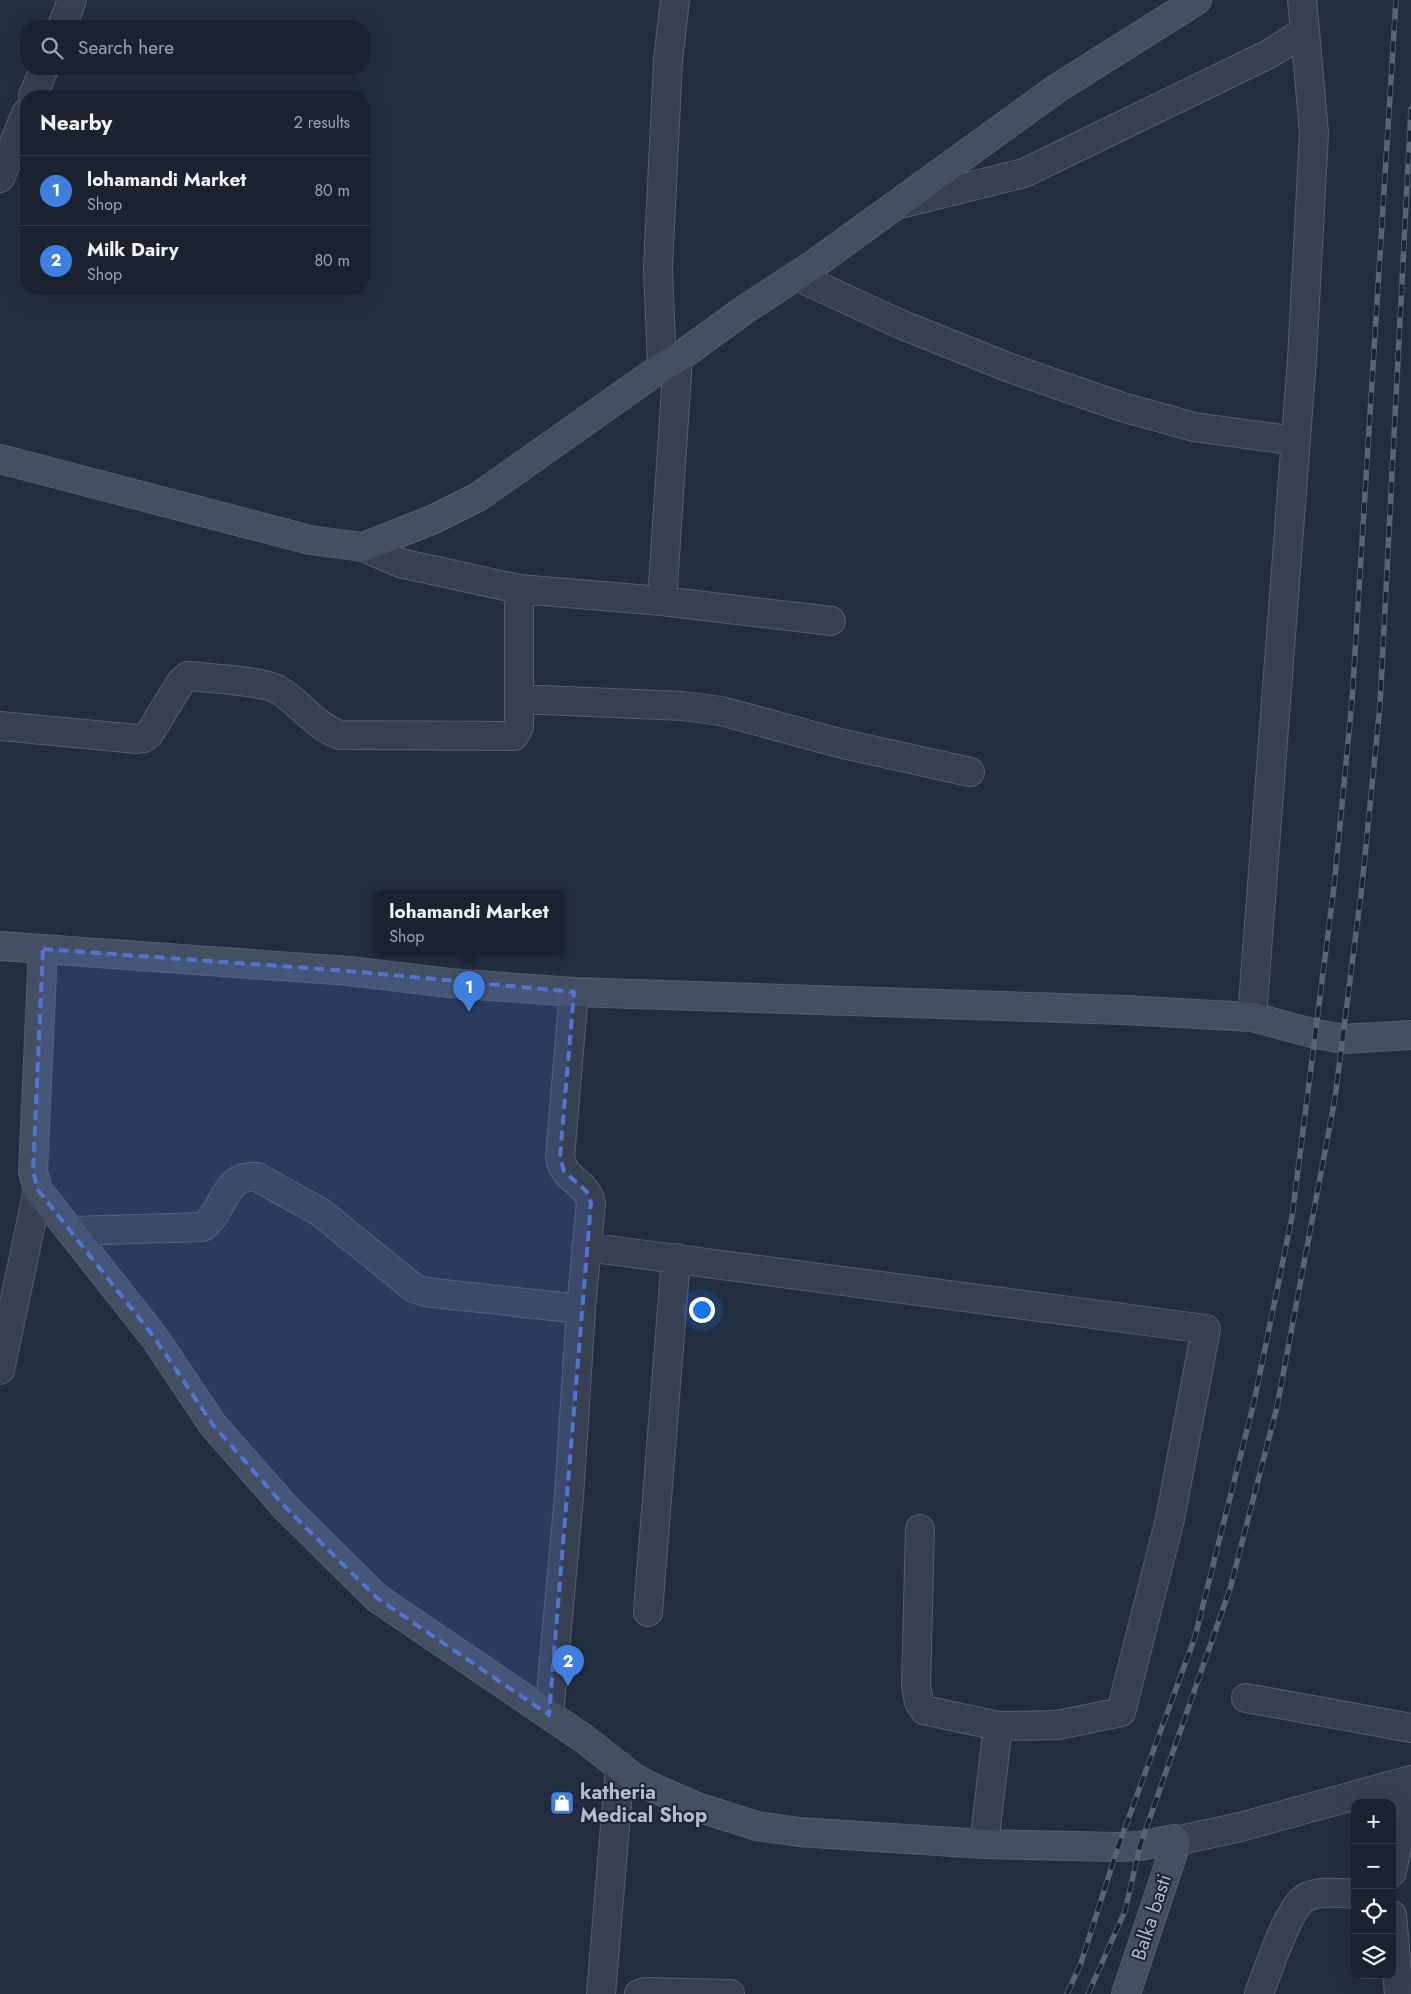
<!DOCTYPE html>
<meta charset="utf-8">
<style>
body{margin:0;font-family:Jost,sans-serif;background:#232a38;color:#f1f3f6}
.controls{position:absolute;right:15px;bottom:15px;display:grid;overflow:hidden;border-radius:10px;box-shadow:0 5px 20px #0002}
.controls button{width:45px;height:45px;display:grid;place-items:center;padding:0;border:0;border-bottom:1px solid #383f4c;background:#1a2230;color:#f1f3f6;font:25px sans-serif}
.you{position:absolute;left:701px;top:1309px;width:18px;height:18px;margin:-12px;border:4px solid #fff;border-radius:50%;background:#1a73e8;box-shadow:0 0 0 8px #1a73e833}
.badge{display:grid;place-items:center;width:32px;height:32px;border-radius:50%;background:#d93025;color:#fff;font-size:16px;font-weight:700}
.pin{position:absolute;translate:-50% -41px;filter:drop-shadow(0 1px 2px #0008)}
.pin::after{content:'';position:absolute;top:26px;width:18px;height:15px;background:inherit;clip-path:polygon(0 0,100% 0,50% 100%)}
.popup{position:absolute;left:373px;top:890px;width:192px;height:65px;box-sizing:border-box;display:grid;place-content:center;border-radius:10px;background:#1a2230;filter:drop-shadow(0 1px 4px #0005);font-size:16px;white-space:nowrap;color:#9fa4ab}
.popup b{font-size:19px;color:#f1f3f6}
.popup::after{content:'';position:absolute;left:50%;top:100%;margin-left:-10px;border:10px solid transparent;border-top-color:#1a2230}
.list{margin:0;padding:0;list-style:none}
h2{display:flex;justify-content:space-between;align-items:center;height:65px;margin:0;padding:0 20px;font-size:21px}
h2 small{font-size:16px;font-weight:400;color:#9fa4ab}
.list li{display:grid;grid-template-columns:32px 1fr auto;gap:15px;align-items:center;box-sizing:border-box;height:70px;padding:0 20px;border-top:1px solid #383f4c}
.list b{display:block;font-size:19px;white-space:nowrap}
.list p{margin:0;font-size:16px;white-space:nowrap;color:#9fa4ab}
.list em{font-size:16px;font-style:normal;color:#9fa4ab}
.icon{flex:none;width:28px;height:28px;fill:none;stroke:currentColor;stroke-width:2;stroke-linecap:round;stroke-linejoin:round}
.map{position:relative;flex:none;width:1411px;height:1994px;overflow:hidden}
.search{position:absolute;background:#1a2230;box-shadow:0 5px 20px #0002;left:20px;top:20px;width:350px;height:55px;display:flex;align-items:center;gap:12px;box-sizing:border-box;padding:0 18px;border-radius:20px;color:#9fa4ab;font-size:19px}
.panel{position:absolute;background:#1a2230;box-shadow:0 5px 20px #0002;left:20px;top:90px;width:350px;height:205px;border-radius:20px}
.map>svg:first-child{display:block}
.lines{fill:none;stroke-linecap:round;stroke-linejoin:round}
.street-casing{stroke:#545e6e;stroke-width:30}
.secondary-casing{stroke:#545e6e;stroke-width:30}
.street{stroke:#364050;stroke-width:28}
.secondary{stroke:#444f63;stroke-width:28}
.rail-casing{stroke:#586477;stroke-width:5.5}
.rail{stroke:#1b2535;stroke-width:4;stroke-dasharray:11;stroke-linecap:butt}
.marked{fill:#5274d3;fill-opacity:0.2;stroke:#5274d3;stroke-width:4;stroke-dasharray:10 6;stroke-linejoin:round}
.labels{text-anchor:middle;stroke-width:4;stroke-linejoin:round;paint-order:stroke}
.poi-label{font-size:20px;font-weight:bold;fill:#b3bbcb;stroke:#1b2535;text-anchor:start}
.street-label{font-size:20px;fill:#b3bbcb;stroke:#1b2535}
</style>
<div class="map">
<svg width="1411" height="1994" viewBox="0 0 1411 1994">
<rect width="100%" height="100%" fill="#222e40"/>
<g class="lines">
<defs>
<path id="street" d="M62 26 72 0
M33 96 44 69
M0 178 26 113
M896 205 1024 173 1269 54 1305 31 1302 0
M796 276 900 324 1010 368 1122 407 1194 427 1296 441
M662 367 658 268 668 60 675 0
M363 547 400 563 519 589 662 601 831 621
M662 601 678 358
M519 699 683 706 721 711 839 743 970 772
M0 726 137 739 144 738 149 734 181 682 188 676C208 678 262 681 277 689 300 702 314 726 340 735L514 736 519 727V589
M1252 1017 1302 359 1314 133 1305 31
M71 1231 203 1227C225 1210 224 1173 257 1177L320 1212 414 1288 425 1292 581 1309
M586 1247 1206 1329 1170 1519 1121 1712 1058 1725 998 1726 924 1710 919 1702 916 1685 920 1529
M0 1370 38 1190
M648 1612 676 1258
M1246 1698 1411 1728
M549 1715 569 1497 581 1309 591 1203C587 1182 563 1180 560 1157L574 992
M1176 1841 1240 1827 1411 1780
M984 1844 998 1726
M1392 1872 1411 1780
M1392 1915 1399 1994
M601 1994 620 1766
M639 1994 645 1992 730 1994
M1259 1994C1267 1973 1288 1908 1305 1898 1318 1890 1340 1893 1355 1894"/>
<path id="secondary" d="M0 459 310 540 363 547 432 520 478 497 662 367 678 358 744 310 816 263 1056 89 1197 0
M0 946 349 971 449 983 574 992 1124 1010 1252 1017 1316 1034 1343 1039 1411 1035
M43 949 33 1172 38 1190 154 1337 213 1425 286 1508 377 1598 583 1738 633 1777 651 1787 697 1807 757 1826 799 1832 984 1844 1118 1847 1140 1846 1174 1839 1176 1844 1126 1994"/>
</defs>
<use href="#street" class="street-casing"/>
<use href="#secondary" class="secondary-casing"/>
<use href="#street" class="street"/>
<use href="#secondary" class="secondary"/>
<defs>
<path id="rail" d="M1067 1994 1081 1963 1118 1847 1195 1637 1254 1402 1292 1217 1334 887 1352 701 1396 0
M1088 1994 1125 1911 1140 1846 1230 1589 1277 1407 1335 1098 1362 886 1380 705 1411 109"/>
</defs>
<use href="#rail" class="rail-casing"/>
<use href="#rail" class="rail"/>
</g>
<path class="marked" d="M43 949 349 971 574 992 560 1157 564 1171 587 1192 591 1203 549 1715 377 1598 286 1508 213 1425 154 1337 38 1190 33 1172Z"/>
<defs>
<symbol id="shop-square" viewBox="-11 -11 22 22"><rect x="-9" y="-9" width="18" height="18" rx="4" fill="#3f7fe0" stroke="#1b2535"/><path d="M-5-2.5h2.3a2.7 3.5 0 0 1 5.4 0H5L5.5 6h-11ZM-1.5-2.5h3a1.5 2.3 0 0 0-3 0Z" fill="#fff"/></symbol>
</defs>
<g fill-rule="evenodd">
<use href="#shop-square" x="548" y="1789" width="28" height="28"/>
</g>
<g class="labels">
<g class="poi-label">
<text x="580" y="1799">katheria<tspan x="580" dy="23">Medical Shop</tspan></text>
</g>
<g class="street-label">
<text transform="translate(1151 1917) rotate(-72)" y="7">Balka basti</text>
</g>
</g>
</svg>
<div class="controls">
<button>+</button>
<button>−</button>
<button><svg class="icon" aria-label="locate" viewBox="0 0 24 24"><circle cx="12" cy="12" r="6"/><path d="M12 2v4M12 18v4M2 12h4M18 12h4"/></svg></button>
<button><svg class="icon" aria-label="layers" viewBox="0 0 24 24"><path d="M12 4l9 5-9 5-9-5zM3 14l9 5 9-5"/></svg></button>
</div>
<div class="you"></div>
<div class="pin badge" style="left:469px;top:1012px;background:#3f7fe0">1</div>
<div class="popup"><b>lohamandi Market</b>Shop</div>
<div class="pin badge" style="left:568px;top:1686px;background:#3f7fe0">2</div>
<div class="search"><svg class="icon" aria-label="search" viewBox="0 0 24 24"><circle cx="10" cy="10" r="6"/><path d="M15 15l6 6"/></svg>Search here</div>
<section class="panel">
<h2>Nearby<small>2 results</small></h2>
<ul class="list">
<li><span class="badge" style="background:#3f7fe0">1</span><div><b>lohamandi Market</b><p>Shop</p></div><em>80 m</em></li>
<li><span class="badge" style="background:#3f7fe0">2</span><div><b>Milk Dairy</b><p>Shop</p></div><em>80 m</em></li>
</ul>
</section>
</div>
